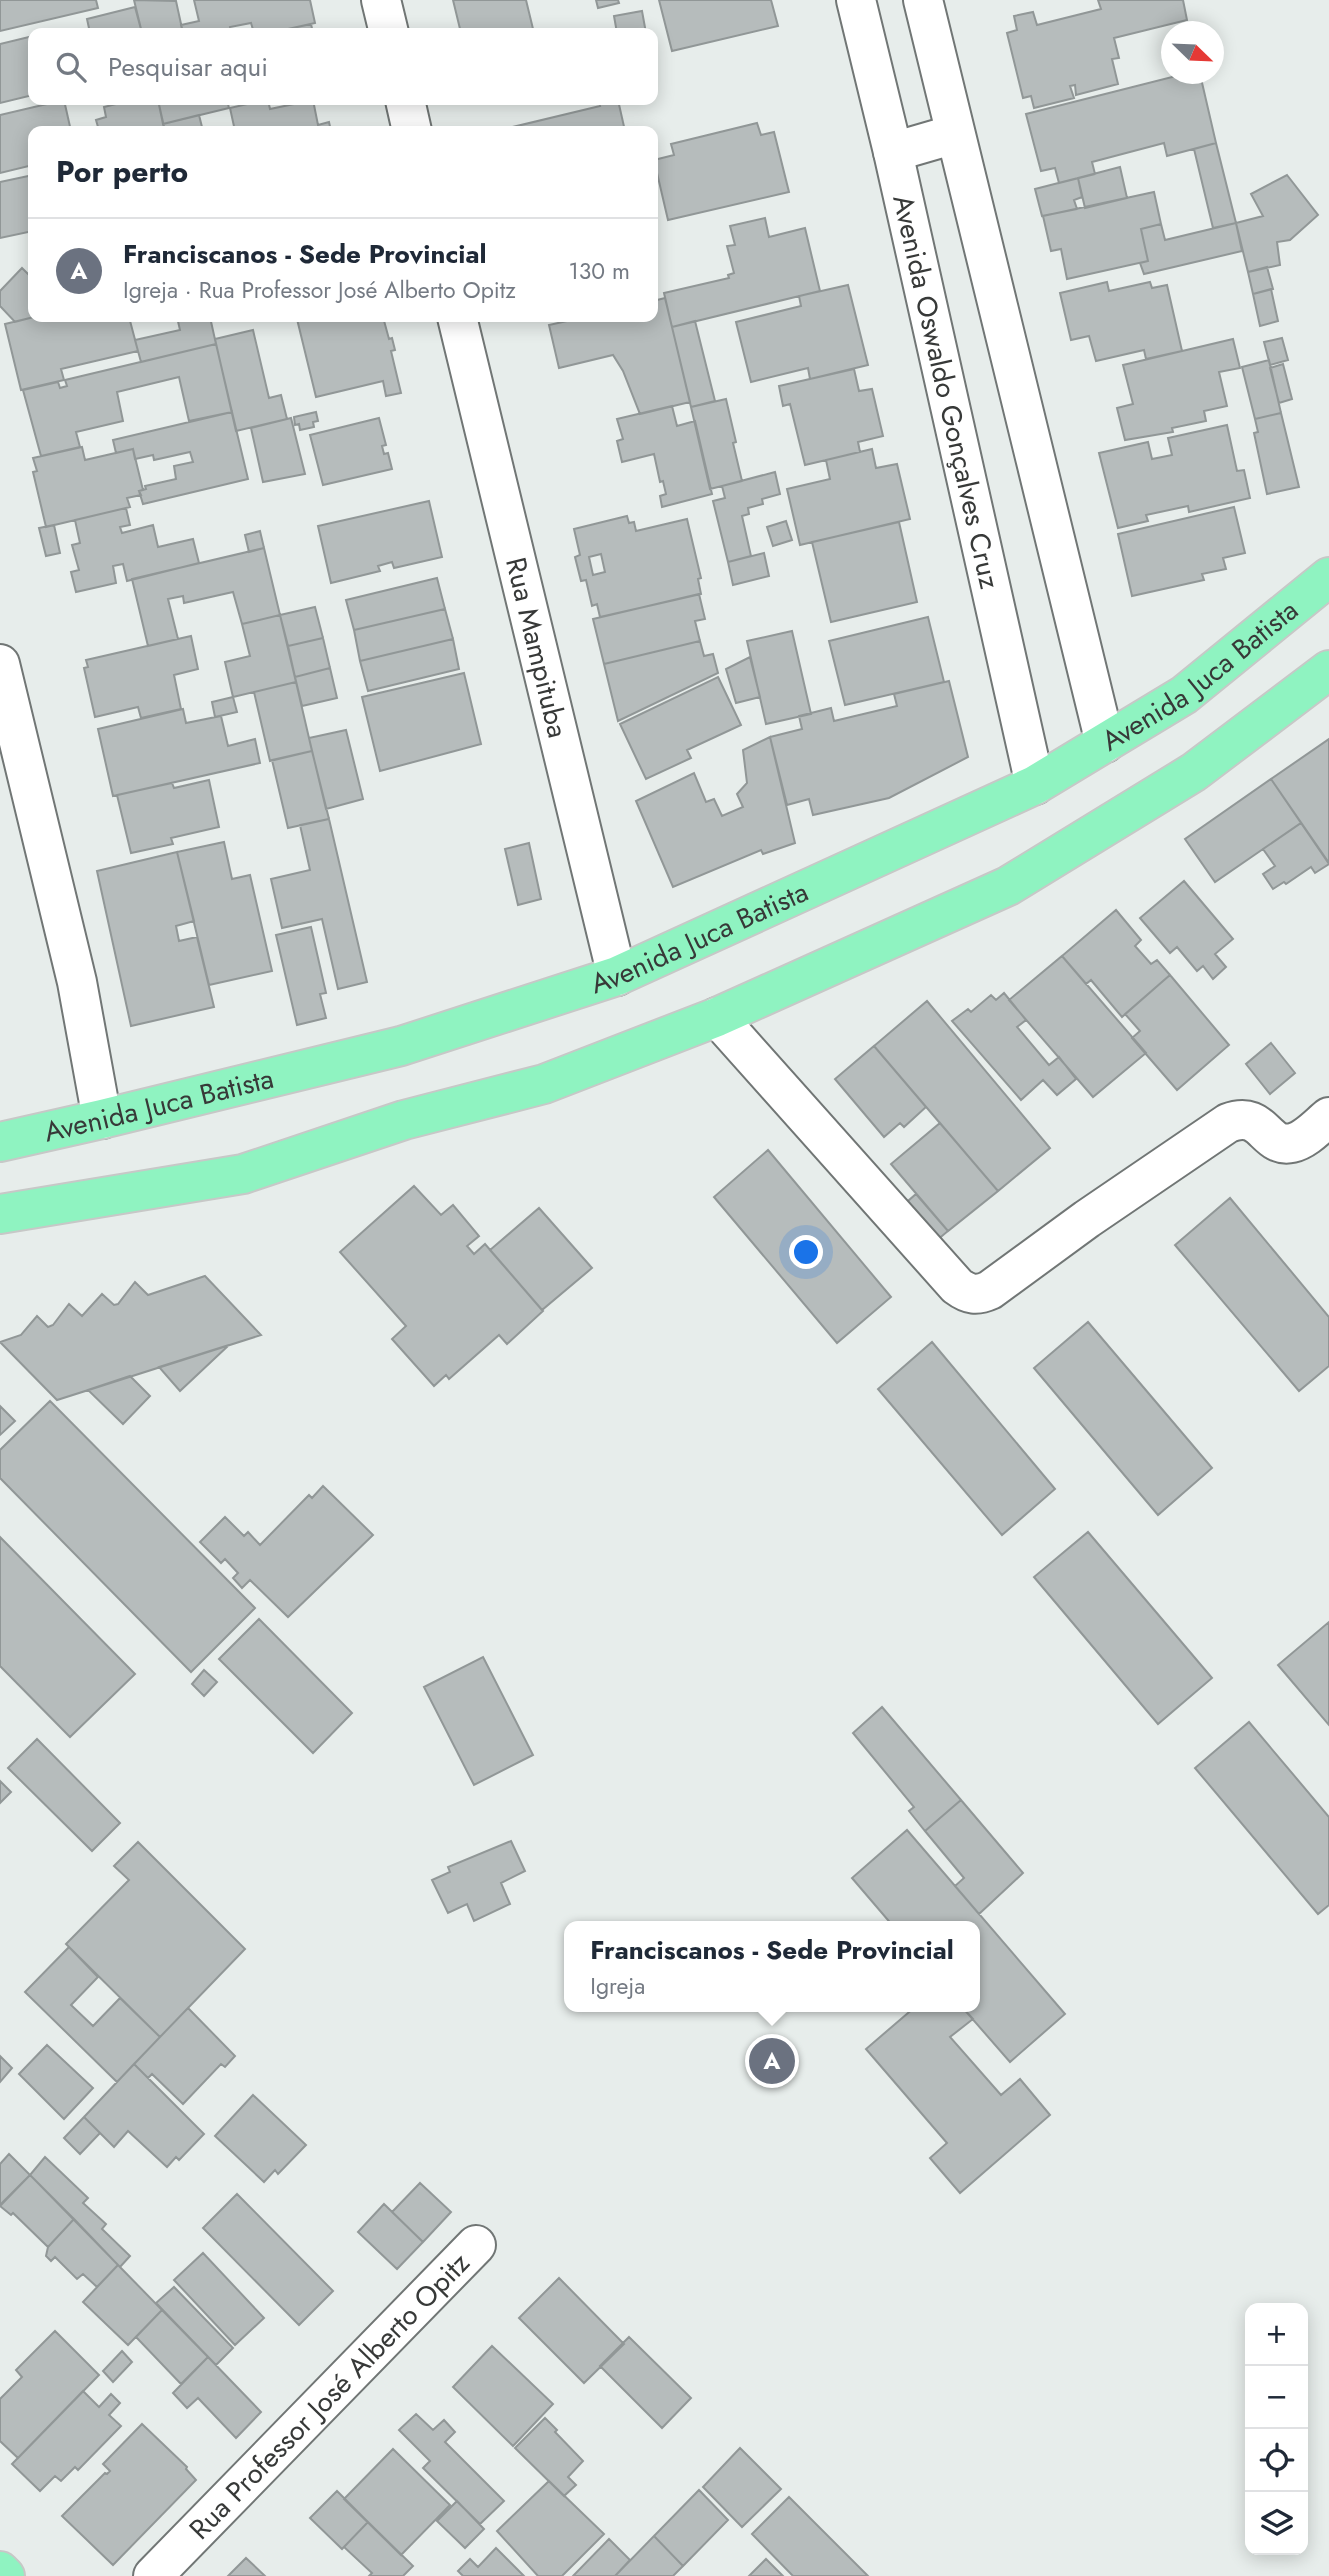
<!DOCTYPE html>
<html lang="pt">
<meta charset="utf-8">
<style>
body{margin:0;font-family:Jost,sans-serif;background:#f2f2f3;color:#1f2937}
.controls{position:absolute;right:21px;bottom:21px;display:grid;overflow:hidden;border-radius:14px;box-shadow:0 4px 18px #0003}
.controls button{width:63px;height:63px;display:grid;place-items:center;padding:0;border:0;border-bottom:2px solid #e0e1e3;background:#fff;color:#1f2937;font:35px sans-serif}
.compass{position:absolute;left:1161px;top:21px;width:63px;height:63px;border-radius:50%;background:#fff;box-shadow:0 4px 18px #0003;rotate:113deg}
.you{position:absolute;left:807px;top:1253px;width:24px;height:24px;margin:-18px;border:5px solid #fff;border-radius:50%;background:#1a73e8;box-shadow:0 0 0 10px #1a73e833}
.badge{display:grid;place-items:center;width:46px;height:46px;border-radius:50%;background:#656ae3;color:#fff;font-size:23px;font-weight:700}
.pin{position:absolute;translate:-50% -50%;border:4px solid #fff;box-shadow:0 2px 7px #0006}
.popup{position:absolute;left:564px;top:1921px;width:416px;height:91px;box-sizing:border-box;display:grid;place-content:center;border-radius:14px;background:#fff;filter:drop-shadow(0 2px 5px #0005);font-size:23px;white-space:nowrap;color:#747a83}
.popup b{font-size:26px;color:#1f2937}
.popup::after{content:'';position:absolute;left:50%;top:100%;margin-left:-14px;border:14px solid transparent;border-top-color:#fff}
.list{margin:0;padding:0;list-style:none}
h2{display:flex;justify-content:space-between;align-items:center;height:91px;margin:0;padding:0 28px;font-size:30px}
h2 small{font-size:23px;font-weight:400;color:#747a83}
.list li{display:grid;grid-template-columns:46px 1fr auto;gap:21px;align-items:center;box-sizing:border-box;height:105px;padding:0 28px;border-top:2px solid #e0e1e3}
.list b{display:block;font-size:26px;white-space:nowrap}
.list p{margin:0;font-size:23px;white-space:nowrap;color:#747a83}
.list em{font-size:23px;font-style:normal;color:#747a83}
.icon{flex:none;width:38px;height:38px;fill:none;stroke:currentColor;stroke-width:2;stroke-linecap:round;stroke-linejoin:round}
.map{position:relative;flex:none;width:1329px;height:2576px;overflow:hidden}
.search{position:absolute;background:#fff;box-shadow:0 4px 18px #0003;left:28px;top:28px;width:630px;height:77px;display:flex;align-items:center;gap:18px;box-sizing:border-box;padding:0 24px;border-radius:14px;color:#747a83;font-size:26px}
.panel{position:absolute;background:#fff;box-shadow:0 4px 18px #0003;left:28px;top:126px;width:630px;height:196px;border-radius:14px}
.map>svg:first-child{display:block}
.building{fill:#b6bcbc;stroke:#919797;stroke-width:2;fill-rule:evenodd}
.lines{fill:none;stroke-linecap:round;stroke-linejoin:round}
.minor-casing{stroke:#717675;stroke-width:42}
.major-casing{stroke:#c7c8c7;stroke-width:42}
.minor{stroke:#fff;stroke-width:38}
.major{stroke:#8ff3c1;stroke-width:38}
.labels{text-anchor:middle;stroke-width:5;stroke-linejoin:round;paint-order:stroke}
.street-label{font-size:28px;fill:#373938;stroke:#fff}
</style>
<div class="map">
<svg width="1329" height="2576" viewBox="0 0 1329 2576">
<rect width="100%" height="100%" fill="#e7edeb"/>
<path class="building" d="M0 0H96L98 8 0 31Z
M134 0 176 1 183 33H142Z
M194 0H310L315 23 270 33H254L251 23 230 27 231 33H183L181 25 199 21Z
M453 0H526L534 33H461Z
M596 0H618L619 3 598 8Z
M659 0H771L778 26 672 51Z
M1098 0H1183L1187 20 1114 38 1119 58 1112 59 1118 84 1076 95 1075 85 1070 86 1074 98 1034 108 1031 96 1023 98 1007 33 1017 30 1014 16 1033 12 1037 25 1101 9Z
M135 7 142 33H90L87 19Z
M642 11 646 33H617L614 16Z
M311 24 313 33H270Z
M33 36V95L0 103V44Z
M1184 74H1200L1216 143 1167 156 1164 143 1092 162 1095 174 1059 183 1055 168 1041 171 1026 114Z
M64 100 71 131H33V165L0 173V115Z
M132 100H158L165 131H79L98 127 96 120 106 117 104 107Z
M158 100H227L229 108 163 124Z
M265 100H268L270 109 313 100 318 125 329 122 331 131H235L230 108Z
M598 100H618L625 131H496L600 106Z
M199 115 203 131H165L163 124Z
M757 123 761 135 774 132 789 192 668 220 654 160 674 155 671 144Z
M1216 143 1236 223 1213 228 1194 149Z
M1120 167 1127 198 1085 208 1078 178Z
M33 175V231L0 238V182Z
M1287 175 1318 215 1290 240 1277 242 1280 265 1248 272 1236 223 1263 216 1251 194Z
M1078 178 1082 197 1074 200 1077 209 1042 216 1035 189Z
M1154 192 1161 224 1141 229 1148 261 1067 279 1061 249 1051 251 1043 216Z
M765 218 769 237 805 228 820 291 672 327 664 293 729 278 728 275 734 273 727 246 735 245 730 226Z
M1236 223 1242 251 1144 274 1140 263 1148 261 1141 229 1161 224 1165 240Z
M1267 267 1273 289 1253 294 1248 272Z
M22 268 33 279 34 317 15 322 0 306V291Z
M1107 282 1109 291 1150 282 1152 288 1167 285 1182 351 1146 359 1144 350 1096 361 1089 336 1071 340 1060 293Z
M848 285 868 365 810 379 808 368 751 382 736 322 801 306 799 296Z
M1271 289 1278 321 1260 326 1253 294Z
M665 298 690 402 640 414 623 371 613 355 559 368 549 325 585 317H653V301Z
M34 317H129L138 351 61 369 64 380 21 390 5 324Z
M177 317H210L216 344 141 362 135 340 180 330Z
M308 317H383L389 339 392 338 395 350 391 351 401 393 386 396 383 381 316 397 297 319Z
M695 321 715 401 691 407 672 327Z
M253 330 269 398 281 395 287 419 236 431 215 339Z
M1282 338 1288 360 1270 365 1264 342Z
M1233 339 1240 368 1219 372 1227 406 1204 411 1206 421 1172 428 1173 432 1125 440 1117 408 1133 404 1123 365Z
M216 344 232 412 189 421 179 377 117 392 123 421 76 432 80 447 41 456 23 390 58 382 60 388 67 386 65 380Z
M1269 360 1281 413 1255 419 1242 367Z
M1283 364 1292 399 1279 403 1270 368Z
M854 369 859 391 872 389 883 436 858 442 860 452 805 465 790 404 783 406 779 386Z
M726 399 736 442 733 443 742 481 710 489 691 407Z
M672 406 677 426 695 421 712 494 662 507 660 496 666 494 663 481 660 482 654 454 622 462 617 441 623 439 617 419Z
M232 412 248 479 143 504 139 491 146 489 145 486 176 479 174 466 193 462 190 452 154 460 153 455 135 459 133 449 116 453 113 440Z
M316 412 318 421 313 422 314 427 300 430 299 424 295 425 294 417Z
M1281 413 1299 487 1267 494 1254 433 1258 432 1255 419Z
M291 418 305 474 263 482 251 428Z
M379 418 386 445 382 446 384 454 388 453 392 469 323 485 310 435Z
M1227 425 1237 471 1244 470 1250 498 1189 512 1188 506 1146 515 1148 521 1118 528 1099 453 1148 442 1152 459 1172 455 1168 438Z
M82 447 85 460 133 449 143 490 139 491 141 495 127 498 130 507 46 527 33 472 37 471 33 458Z
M872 449 876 468 897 464 910 519 800 545 787 489 830 479 826 460Z
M775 472 780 494 762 499 763 504 748 508 749 514 742 516 751 556 728 562 713 501 725 498 722 486Z
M429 501 442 557 394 568 392 562 378 566 380 571 331 583 318 526Z
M1234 507 1245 553 1223 558 1226 569 1202 574 1204 580 1132 596 1118 534Z
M126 508 130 525 120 527 122 533 153 525 158 547 193 539 199 563 127 581 123 564 113 566 116 583 76 592 71 572 79 570 72 545 80 543 75 520Z
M627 516 629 523 634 522 636 531 687 519 701 578 698 579 701 594 600 617 597 604 592 606 586 580 581 581 575 557 580 555 574 529ZM601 554 605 572 593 575 589 557Z
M786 521 792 540 773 546 767 527Z
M899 522 917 602 831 622 812 542Z
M54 525 60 553 46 556 39 528Z
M260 531 264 548 249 552 245 535Z
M264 548 280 615 242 624 233 592 184 603 183 596 168 599 178 639 148 646 132 579Z
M764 553 769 576 733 585 728 562Z
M437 578 445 609 354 630 346 600Z
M699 594 705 619 695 621 700 641 604 664 593 619Z
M315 607 323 638 288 646 280 615Z
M445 609 453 639 360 661 354 630Z
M280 615 296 682 233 697 225 662 250 656 242 624Z
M928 617 944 682 845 705 829 641Z
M792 631 811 714 766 724 747 641Z
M191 636 198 669 174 675 181 709 141 718 138 707 95 717 84 668 88 667 86 660Z
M323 638 330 668 295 677 288 646Z
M453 639 459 669 368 691 360 661Z
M700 641 704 656 713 654 718 673 618 721 604 664Z
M750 657 760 697 736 703 726 669Z
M330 668 337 698 302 706 295 677Z
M464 673 481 744 380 771 362 697Z
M718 677 741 725 687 750 691 758 646 779 620 724Z
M949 681 968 757 889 798 813 815 809 799 787 805 770 737 802 729 799 716 831 708 834 721 897 706 894 694Z
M296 682 312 751 270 761 254 692Z
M233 697 237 712 215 717 212 702Z
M183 709 186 723 221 716 228 746 255 739 260 763 113 796 98 729Z
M346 730 363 799 326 809 309 738Z
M770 737 795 843 763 854 761 850 673 887 636 801 694 773 706 802 714 799 722 816 743 807 737 794 747 783 743 750Z
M1329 739V863L1271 779Z
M312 751 329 819 288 828 272 760Z
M1271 779 1301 823 1215 882 1185 839Z
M209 780 219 827 171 838 173 844 131 853 117 795 172 783 174 788Z
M329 819 367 982 338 989 322 919 282 928 271 879 310 870 300 825Z
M1301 823 1329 864 1315 873 1311 867 1286 884 1284 882 1273 889 1263 874 1275 866 1263 849Z
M224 842 232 879 250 875 272 971 209 985 177 852Z
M529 843 541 899 518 905 505 849Z
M177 852 194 921 176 926 179 941 197 937 214 1007 131 1026 97 871Z
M1184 881 1233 939 1215 954 1226 967 1213 979 1203 966 1197 971 1177 947 1170 953 1140 918Z
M1116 910 1141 940 1135 946 1151 964 1157 960 1170 975 1122 1017 1091 980 1086 984 1062 956Z
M311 927 326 993 320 994 326 1018 297 1025 276 935Z
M1062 956 1146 1053 1093 1097 1009 1000Z
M1170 975 1229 1045 1177 1090 1132 1038 1140 1031 1125 1014Z
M1004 993 1026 1020 1017 1027 1049 1065 1059 1057 1076 1079 1057 1095 1043 1080 1021 1100 952 1021 968 1009 971 1012 991 995 996 1000Z
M927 1001 1050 1148 998 1191 874 1046Z
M1271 1043 1295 1073 1270 1094 1246 1064Z
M874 1046 926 1107 904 1127 900 1123 884 1137 835 1079Z
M940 1123 998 1191 948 1231 891 1164Z
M768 1150 891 1297 837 1343 714 1197Z
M414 1186 441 1215 453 1205 479 1236 467 1246 474 1254 485 1244 543 1311 507 1344 499 1335 449 1379 446 1375 434 1386 392 1339 406 1326 340 1252Z
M916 1194 948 1231 930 1246 900 1208Z
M1230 1198 1329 1317V1366L1299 1391 1175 1245Z
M539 1208 592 1268 542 1310 490 1250Z
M205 1276 261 1335 57 1400 0 1342 21 1335 37 1316 48 1327 53 1325 69 1304 82 1316 102 1294 114 1305 118 1304 135 1282 148 1295Z
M1088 1322 1212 1468 1158 1515 1034 1368Z
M932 1342 1055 1489 1002 1535 878 1389Z
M229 1345 180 1391 159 1367Z
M130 1376 150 1396 123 1424 88 1390Z
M50 1401 255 1608 191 1672 0 1478V1450Z
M0 1406 15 1421 0 1435Z
M323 1486 373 1535 288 1617 250 1580 242 1588 233 1578 238 1573 225 1559 221 1563 200 1542 225 1517 244 1536 248 1532 260 1545 309 1495 312 1498Z
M1088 1532 1212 1678 1158 1724 1034 1577Z
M0 1537 135 1674 70 1737 0 1666Z
M259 1619 352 1713 313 1753 219 1659Z
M1329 1622V1725L1278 1665Z
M483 1657 533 1755 474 1785 424 1687Z
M204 1670 217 1682 204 1696 192 1684Z
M882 1707 961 1800 925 1831 909 1811 914 1807 853 1733Z
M1249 1722 1329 1817V1905L1318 1914 1195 1768Z
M37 1739 120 1823 92 1851 8 1768Z
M0 1781 11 1792 0 1803Z
M961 1800 1023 1873 979 1914 955 1886 964 1878 925 1831Z
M907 1830 1065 2014 1010 2062 962 2007H975V1926H893L852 1878Z
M511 1841 525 1871 501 1883 510 1904 474 1921 467 1904 448 1913 432 1880 450 1872 448 1867Z
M138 1842 245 1949 160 2037 66 1944 129 1880 114 1866Z
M69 1947 98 1977 71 2005 93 2026 120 1998 160 2037 117 2082 25 1992Z
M915 2007H962L973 2019 950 2037 1001 2095 1020 2079 1050 2115 960 2193 930 2158 947 2143 866 2049Z
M188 2008 235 2056 225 2067 221 2064 183 2104 152 2074 148 2078 134 2064Z
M47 2045 93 2088 64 2119 19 2074Z
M0 2056 12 2068 0 2082Z
M134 2064 204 2134 179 2160 176 2157 167 2167 128 2131 114 2147 84 2117Z
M253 2095 306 2145 278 2174 275 2170 264 2182 215 2136Z
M84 2117 100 2133 80 2154 64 2138Z
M9 2154 30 2175 0 2205V2164Z
M45 2157 88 2198 83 2203 106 2224 102 2229 130 2256 120 2267 30 2175Z
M30 2175 74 2219 48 2247 13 2213 11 2215 0 2206Z
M420 2183 451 2212 423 2242 392 2212Z
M237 2194 333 2291 299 2325 203 2228Z
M384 2204 423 2242 397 2269 358 2232Z
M74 2219 118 2265 97 2287 83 2274 77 2279 55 2257 51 2261 46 2256 48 2247Z
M203 2253 264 2318 235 2345 174 2280Z
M118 2265 162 2310 128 2345 83 2302Z
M559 2278 624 2344 584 2383 519 2318Z
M174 2287 233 2348 216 2365 156 2303Z
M162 2310 208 2357 181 2384 136 2337Z
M55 2331 99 2375 18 2458 0 2441V2399L22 2377 16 2370Z
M629 2337 691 2398 662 2428 600 2366Z
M492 2346 553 2404 513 2446 453 2387Z
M122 2351 132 2362 113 2382 103 2371Z
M208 2357 261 2412 236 2438 198 2398 187 2408 173 2393Z
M83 2391 99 2407 111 2394 120 2403 109 2415 121 2426 78 2470 75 2467 61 2481 55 2476 40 2491 12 2464Z
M416 2414 433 2430 444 2420 455 2432 445 2442 504 2501 480 2524 423 2468 430 2461 399 2430Z
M545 2418 557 2430 555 2432 583 2461 568 2477 576 2485 564 2496 515 2448Z
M142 2424 187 2467 186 2469 196 2480 113 2565 62 2516 105 2473 107 2474 110 2471 103 2464Z
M740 2448 781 2489 742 2527 703 2487Z
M393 2449 450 2505 401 2555 344 2499Z
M549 2481 604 2534 562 2576H538L497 2531Z
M699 2490 728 2520 683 2566 654 2536Z
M337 2491 368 2522 342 2549 310 2518Z
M789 2497 868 2576H793L752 2534Z
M457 2501 484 2529 465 2548 437 2521Z
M368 2522 413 2566 403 2576H369L372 2573 344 2547Z
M654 2536 683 2566 673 2576H615Z
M609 2539 630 2560 615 2576H573Z
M496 2548 524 2576H463L458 2571 470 2559 478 2567Z
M246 2558 265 2576H228Z
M766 2559 783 2576H749Z"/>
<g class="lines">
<defs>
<g id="minor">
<path d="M381 0 389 33"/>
<path id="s1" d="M856 0 893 152 1035 785"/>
<path d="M923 0 1105 743"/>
<path d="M405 100 412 131"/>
<path d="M893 152 955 134"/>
<path id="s2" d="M457 317 617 976"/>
<path d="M0 664 77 982 102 1119"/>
<path d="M717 1017 957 1286C969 1295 977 1296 990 1290L1087 1219 1228 1123C1265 1109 1264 1149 1292 1143 1306 1140 1319 1125 1329 1117"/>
<path id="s3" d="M153 2576 476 2245"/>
</g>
<g id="major">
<path id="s4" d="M0 1142 102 1119 401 1046 617 976 1035 785 1184 695 1329 577"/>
<path d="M0 1214 243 1174 404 1120 544 1084 717 1017 1008 886 1194 772 1329 670"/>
<path d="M0 2571 5 2576"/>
</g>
</defs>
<use href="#minor" class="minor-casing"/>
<use href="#major" class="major-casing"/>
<use href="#minor" class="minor"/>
<use href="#major" class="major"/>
</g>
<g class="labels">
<g class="street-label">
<text dy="10" stroke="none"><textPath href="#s1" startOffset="402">Avenida Oswaldo Gonçalves Cruz</textPath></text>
<text dy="10" stroke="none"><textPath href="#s2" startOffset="340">Rua Mampituba</textPath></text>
<text dy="10" stroke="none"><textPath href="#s4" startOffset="1297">Avenida Juca Batista</textPath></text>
<text dy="10" stroke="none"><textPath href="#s4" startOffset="730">Avenida Juca Batista</textPath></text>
<text dy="10" stroke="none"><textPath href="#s4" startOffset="163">Avenida Juca Batista</textPath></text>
<text dy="10" stroke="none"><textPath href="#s3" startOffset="252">Rua Professor José Alberto Opitz</textPath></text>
</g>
</g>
</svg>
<div class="controls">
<button>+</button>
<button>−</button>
<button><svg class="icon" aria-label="locate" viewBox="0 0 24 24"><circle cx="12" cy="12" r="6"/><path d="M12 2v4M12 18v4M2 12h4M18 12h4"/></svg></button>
<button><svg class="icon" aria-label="layers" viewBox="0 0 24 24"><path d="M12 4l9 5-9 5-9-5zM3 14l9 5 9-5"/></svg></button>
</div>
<svg class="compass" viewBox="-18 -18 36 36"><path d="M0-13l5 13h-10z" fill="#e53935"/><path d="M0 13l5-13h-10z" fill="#747a83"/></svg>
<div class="you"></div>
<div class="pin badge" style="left:772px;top:2061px;background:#6b7280">A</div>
<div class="popup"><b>Franciscanos - Sede Provincial</b>Igreja</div>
<div class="search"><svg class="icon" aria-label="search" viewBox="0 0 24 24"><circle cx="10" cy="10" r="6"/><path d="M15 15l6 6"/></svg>Pesquisar aqui</div>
<section class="panel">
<h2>Por perto<small></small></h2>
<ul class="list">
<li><span class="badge" style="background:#6b7280">A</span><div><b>Franciscanos - Sede Provincial</b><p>Igreja · Rua Professor José Alberto Opitz</p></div><em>130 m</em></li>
</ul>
</section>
</div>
